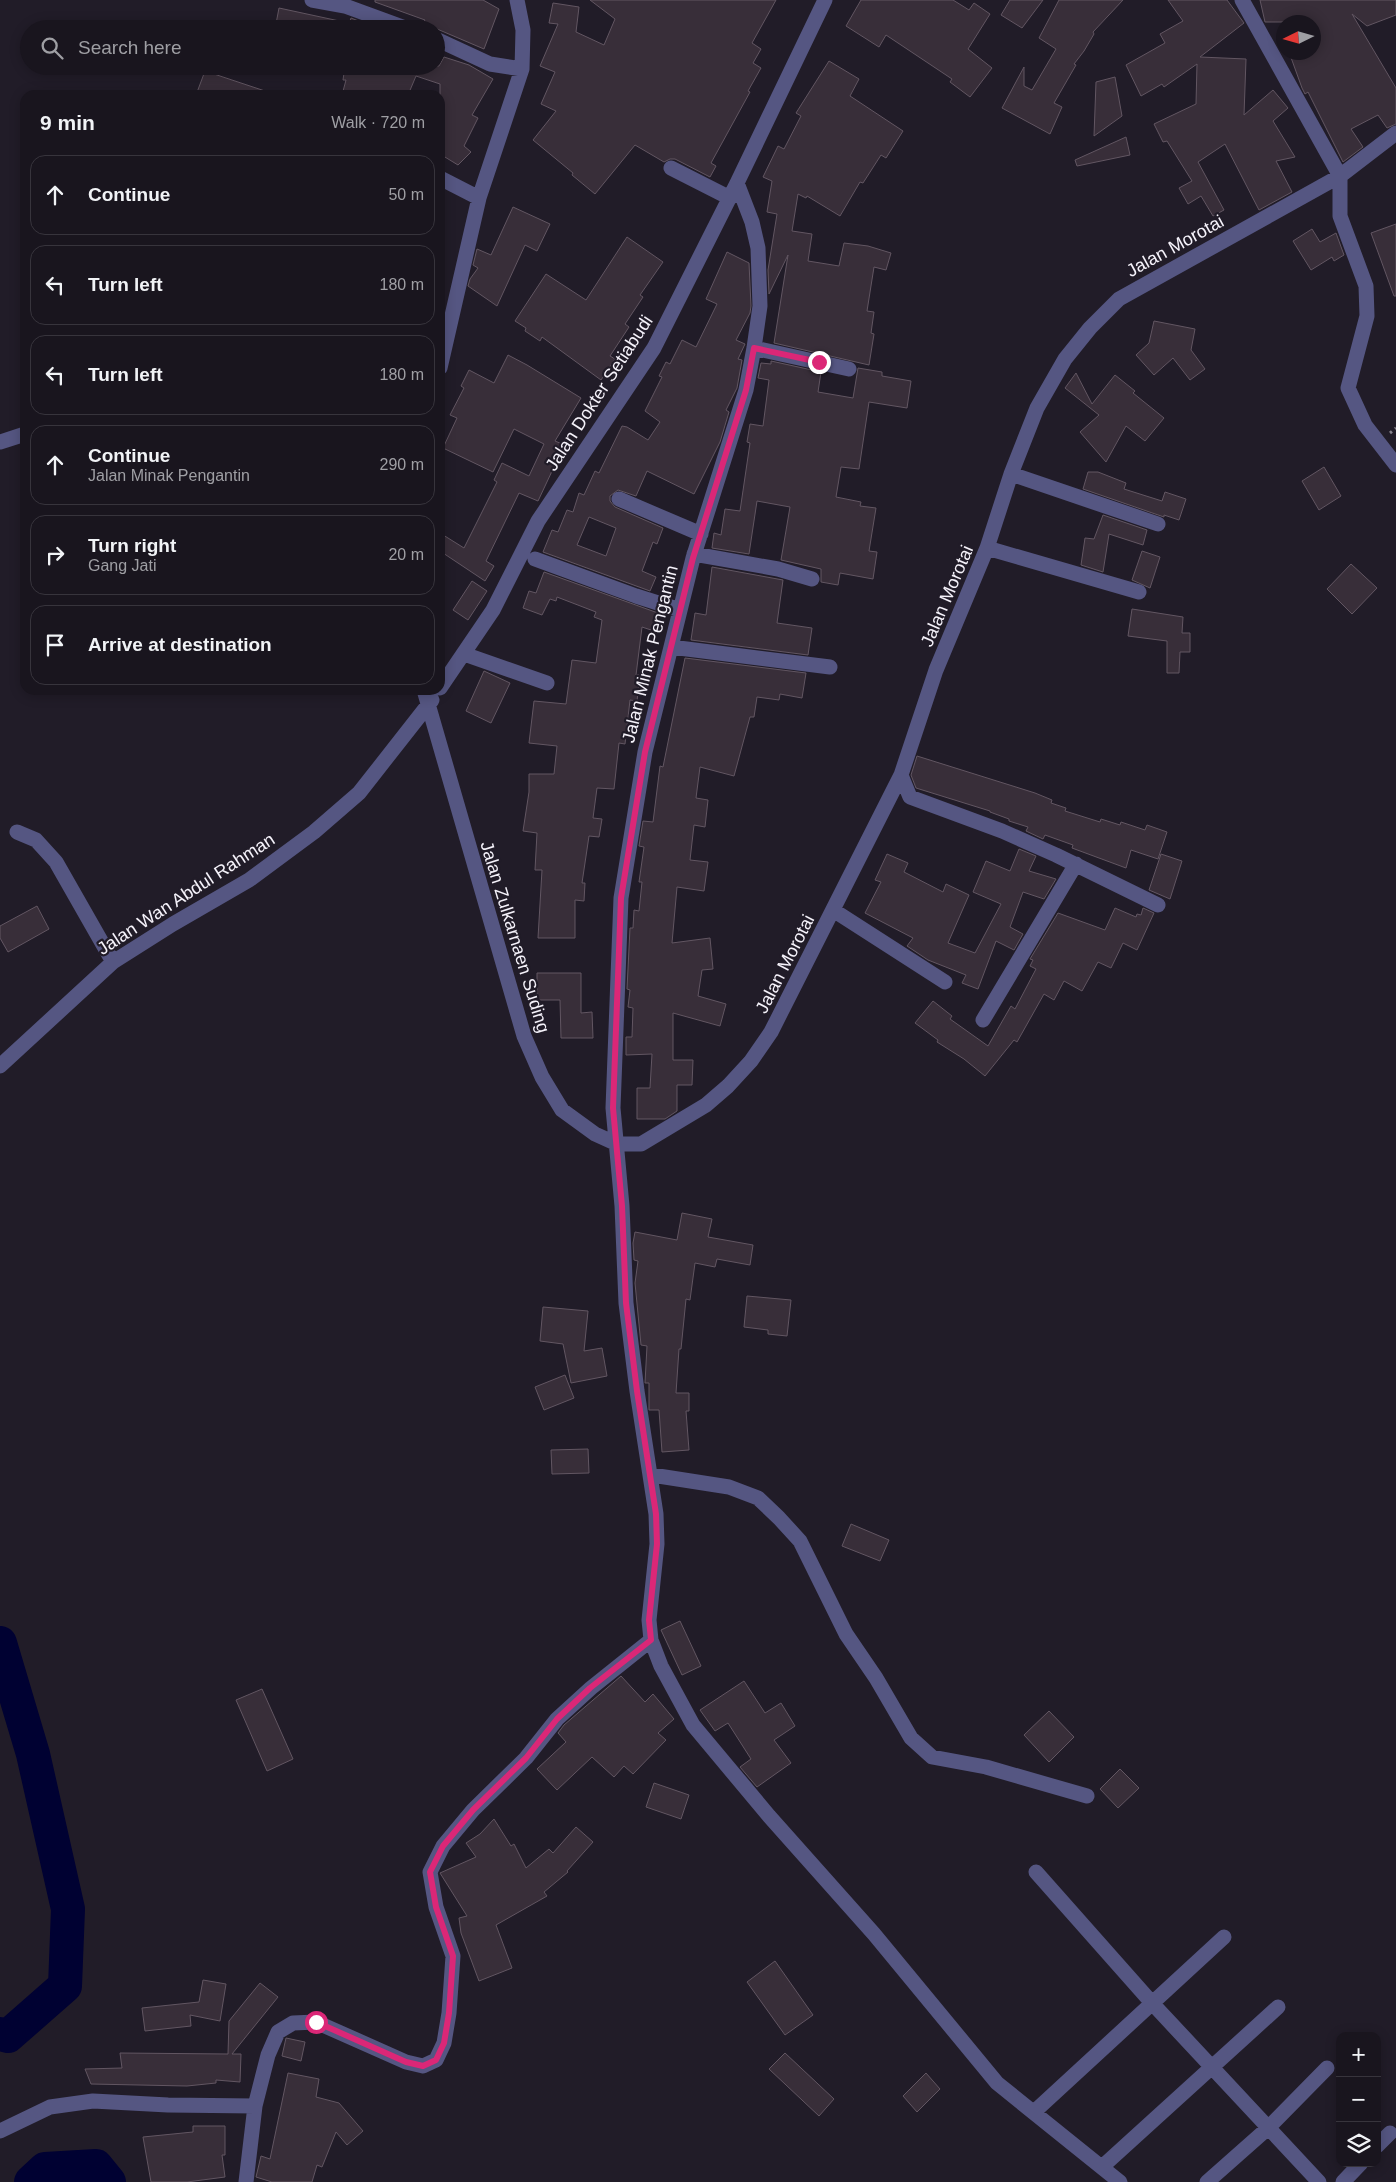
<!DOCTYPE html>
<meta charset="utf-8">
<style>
body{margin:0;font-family:Helvetica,sans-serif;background:#26222b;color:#f1f3f6}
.controls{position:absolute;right:15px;bottom:15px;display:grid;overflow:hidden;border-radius:10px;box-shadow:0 2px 12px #0003}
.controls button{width:45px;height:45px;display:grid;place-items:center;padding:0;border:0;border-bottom:1px solid #37343c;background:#19151e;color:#f1f3f6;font:25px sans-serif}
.compass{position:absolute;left:1276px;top:15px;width:45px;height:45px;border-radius:50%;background:#19151e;box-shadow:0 2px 12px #0003;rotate:265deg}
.stop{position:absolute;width:15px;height:15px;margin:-11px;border:4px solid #db2777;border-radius:50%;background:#fff}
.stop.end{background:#db2777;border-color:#fff;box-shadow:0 1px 5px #0008}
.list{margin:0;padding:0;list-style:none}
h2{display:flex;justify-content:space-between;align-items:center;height:65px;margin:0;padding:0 20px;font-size:21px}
h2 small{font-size:16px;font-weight:400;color:#9f9fa4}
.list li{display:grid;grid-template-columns:32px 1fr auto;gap:15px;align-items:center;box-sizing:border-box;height:80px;margin:0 10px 10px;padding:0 10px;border:1px solid #37343c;border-radius:15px}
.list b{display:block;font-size:19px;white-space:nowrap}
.list p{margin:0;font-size:16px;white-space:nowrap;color:#9f9fa4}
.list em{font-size:16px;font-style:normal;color:#9f9fa4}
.icon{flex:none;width:28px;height:28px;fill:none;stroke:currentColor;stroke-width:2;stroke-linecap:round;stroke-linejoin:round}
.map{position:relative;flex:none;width:1396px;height:2182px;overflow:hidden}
.search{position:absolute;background:#19151e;box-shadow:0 2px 12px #0003;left:20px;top:20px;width:425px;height:55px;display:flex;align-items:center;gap:12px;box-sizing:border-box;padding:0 18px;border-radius:28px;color:#9f9fa4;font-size:19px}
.panel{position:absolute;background:#19151e;box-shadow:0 2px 12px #0003;left:20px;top:90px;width:425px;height:605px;border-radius:15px}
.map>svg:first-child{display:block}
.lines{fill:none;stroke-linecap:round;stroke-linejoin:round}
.river{stroke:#000132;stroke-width:34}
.building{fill:#382e39;stroke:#625662;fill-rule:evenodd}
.path{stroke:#86828c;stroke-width:3;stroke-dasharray:2.5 4;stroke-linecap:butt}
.minor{stroke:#555682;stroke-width:15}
.route{stroke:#db2777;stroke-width:6}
.labels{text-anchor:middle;stroke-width:4.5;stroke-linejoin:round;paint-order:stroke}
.street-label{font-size:18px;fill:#f5f2fa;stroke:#211c28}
</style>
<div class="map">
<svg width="1396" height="2182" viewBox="0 0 1396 2182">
<rect width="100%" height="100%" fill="#211c28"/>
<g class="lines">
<path class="river" d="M0 1643 33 1754 68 1909 65 1986 8 2036 0 2034
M31 2182 45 2169 96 2166 109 2182"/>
</g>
<path class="building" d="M375 0H483L499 9 484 49 423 23 425 20 375 2Z
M590 0H776L752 43 761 49 753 63 761 68 748 91 750 92 711 163 716 166 710 177 675 159H670L664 162 635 145 595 194 572 175 573 173 533 140 556 111 541 104 555 72 540 66 558 24 549 23 553 3 579 7 576 32 604 45 615 19Z
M861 0H953L969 10 974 3 990 14 968 49 992 68 970 97 950 82 952 79 886 35 879 47 846 26Z
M1010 0H1043L1022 28 1001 15Z
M1059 0H1123L1093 32 1094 34 1084 51 1074 64 1076 65 1054 103 1062 107 1050 134 1002 108 1024 67V86L1032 90 1056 49 1039 38Z
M1168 0H1227L1244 23 1200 57 1246 59 1244 115 1273 90 1288 108 1273 121 1295 157 1276 161 1292 192 1259 210 1225 144 1198 162 1224 210 1213 216 1201 196 1188 204 1179 188 1192 181 1167 141 1163 142 1154 124 1196 104 1197 64 1164 87 1162 84 1141 96 1126 65 1165 43 1160 34 1183 21Z
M1260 0H1396V15L1367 26 1352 14 1396 88V124L1387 128 1378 115 1351 129 1363 147 1343 162 1308 92 1305 94 1302 88 1289 52H1314V22H1265Z
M279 8 344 22 343 29H275Z
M351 18 366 24 364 29H347Z
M444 57 469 65 493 79 472 115 478 118 464 146 471 152 458 165 440 154V84L416 76 408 95H342L346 80H343L345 66H439Z
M829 61 859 79 850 96 903 131 886 158 881 155 863 183 860 182 840 216 807 196 806 198 798 194 792 231 812 234 808 261 839 266 844 243 868 246 891 253 886 270 874 267 867 311 874 312 871 333 874 334 869 365 774 343 788 255 769 294 768 270 777 214 767 212 772 181 763 177 778 146 784 149 801 116 796 113Z
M205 71 268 92 267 95H196Z
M1115 77 1122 116 1094 136 1096 82Z
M1126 137 1130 155 1077 166 1075 160Z
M513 207 550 224 537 251 525 245 497 306 468 286 470 279 478 268 473 265 477 249 491 255Z
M1396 224V296H1394L1371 233Z
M1312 229 1320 242 1336 233 1344 255 1334 261 1332 257 1311 270 1293 241Z
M627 237 663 262 640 295 643 297 625 324 629 327 610 356 615 359 601 380 542 337 540 341 525 331 526 328 515 321 546 274 586 300Z
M727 252 749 263 751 306 750 313 736 340 745 344 738 359 742 360 737 388 726 410 729 412 720 442 694 494 647 471 636 496 618 490 610 496V501L615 507 663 528 657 544 653 542 642 571 656 577 650 591 543 552 552 530 558 532 567 510 573 512 579 493 584 495 595 471 599 473 622 426 627 427 648 440 660 422 645 411 662 377 659 376 666 362 670 364 682 340 696 347 717 304 706 299ZM589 517 616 528 606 556 577 545Z
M1154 321 1195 329 1191 350 1205 369 1190 380 1173 358 1154 375 1136 355 1149 343Z
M508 355 527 365 581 398 555 441 567 446 556 470 553 469 538 501 519 493 486 561 494 566 485 581 440 551V533L464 548 497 482 494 480 502 463 529 476 544 444 514 429 493 472 443 448 457 418 450 415 464 388 461 386 469 370 494 383Z
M771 361 821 372 818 392 853 398 858 368 882 372V376L911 381 907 408 869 402 859 469 841 467 836 497 861 502 860 506 876 508 869 551 877 552 873 579 840 573 838 585 821 582V569L781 560 790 507 757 501 749 554 712 548 714 533 721 535 725 509 740 511 750 443 747 442 750 424 763 426 769 380 758 378 761 363 771 364Z
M1076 373 1092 404 1115 375 1135 391 1133 393 1164 418 1145 441 1126 426 1106 462 1080 432 1099 415 1065 388Z
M1324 467 1341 496 1319 510 1302 481Z
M1088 472H1098L1126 483 1124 489 1162 501 1165 492 1186 499 1179 520 1164 515V517L1083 489Z
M1103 515 1147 530 1143 545 1109 534 1103 572 1081 565 1085 538 1094 539Z
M1142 551 1160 557 1150 588 1132 580Z
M1351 564 1377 588 1352 614 1327 589Z
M712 567 783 580 777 623 812 628 808 655 691 640 695 613 706 615Z
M544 572 658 613 651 630 642 627 636 675H640L637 701 630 700 625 744 619 743 614 789 597 788 593 818 602 819 599 837 589 836 582 883H585L584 901 575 900V938H538L542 870H535L537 833 523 831 529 792V774H554L557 746 529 743 534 701 566 704 572 660 596 663 602 620 594 617 596 612 557 597 556 601 550 599 542 615 523 608 529 591 536 593Z
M472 581 487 591 468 620 453 610Z
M1132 609 1183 617 1182 633H1190V652H1180L1179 673H1167V641L1128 636Z
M685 658 806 673 802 698 780 694 779 700 757 697 754 717H750L734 776 700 767 696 798 708 800 705 827 694 825 690 860 708 862 704 891 677 887 672 943 710 938 713 969 702 970 698 996 726 1004 720 1026 673 1013V1060H693L692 1085H677V1111L665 1119H637V1088H650L652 1054 626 1055V1037H632L633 1008 628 1007 630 990 627 989 630 928H633L634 910 639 911 642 882H639L644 847 639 846 643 821 653 822 660 766 663 767Z
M484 671 510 683 491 723 466 711Z
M917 756 1035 793 1052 800 1051 803 1066 808 1065 811 1100 822 1101 819 1120 825 1121 822 1145 830 1147 825 1167 832 1158 859 1131 850 1126 868 1072 848 1073 845 1045 835 1043 839 1026 831 1028 827 1009 821V819L990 812V811L916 788 911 775Z
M1019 849 1036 856 1029 871 1056 879 1044 899 1023 892 1010 927 1023 934 1014 950 996 941 978 989 962 983 966 975 928 960 907 946 913 938 865 913 881 882 875 880 887 854 908 863 904 872 943 892 946 884 969 895 948 943 975 953 1001 904 973 892 986 861 1010 871Z
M1161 854 1182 861 1170 899 1149 890Z
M37 906 49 929 8 952 0 938V926Z
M1115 908 1136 917 1137 914 1141 915 1143 908 1154 913 1137 950 1123 943 1111 968 1098 962 1082 991 1064 981 1054 1000 1044 994 1017 1042 1014 1040 985 1076 964 1059 937 1042 938 1040 915 1023 933 1001 952 1016 950 1019 988 1046 1011 1006 1015 1009 1036 969 1030 966 1033 960 1030 959 1058 913 1105 930Z
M537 973H581V1013L592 1012 593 1038H561L560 1000H537Z
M682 1213 712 1219 708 1237 753 1245 750 1265 717 1259 715 1267 695 1263 690 1300 686 1299 681 1349H679L676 1393H689V1411H686L689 1450 662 1452 659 1410H649V1383H645L647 1346 641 1345 635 1283 638 1261 634 1260 633 1243 635 1232 677 1240Z
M747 1296 791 1300 787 1336 768 1334V1330L744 1327Z
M543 1307 588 1311 584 1351 602 1348 607 1376 571 1383 563 1344 540 1341Z
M565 1375 574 1398 544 1410 535 1387Z
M588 1449 589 1473 552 1474 551 1450Z
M851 1524 889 1540 880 1561 842 1546Z
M680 1621 701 1666 682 1675 661 1630Z
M621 1676 645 1702 653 1694 674 1719 658 1733 666 1740 633 1774 624 1766 614 1777 592 1757 557 1790 537 1769 566 1742 558 1733 564 1725Z
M744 1681 765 1713 781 1703 795 1726 774 1740 791 1763 757 1787 740 1767 751 1759 728 1723 715 1731 700 1710Z
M262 1689 293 1759 267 1771 236 1700Z
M1049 1711 1074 1737 1049 1762 1024 1735Z
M1120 1769 1139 1788 1118 1808 1100 1789Z
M654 1783 689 1795 681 1819 646 1807Z
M494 1819 511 1846 514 1844 526 1868 549 1849 553 1853 576 1827 593 1842 567 1871 568 1872 544 1892 547 1896 496 1925 512 1968 479 1981 461 1933 459 1918 467 1916 440 1873 476 1857 466 1843 480 1834Z
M775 1961 813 2015 785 2035 747 1982Z
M203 1980 226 1984 220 2021 190 2015 191 2026 145 2031 142 2008 199 2002Z
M260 1983 278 1997 232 2054H241L240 2082 216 2080V2083L187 2086 91 2084 85 2069 122 2068 120 2053 228 2054 229 2021Z
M286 2038 305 2042 301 2061 282 2056Z
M785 2053 834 2099 819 2116 769 2069Z
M288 2073 319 2079 316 2097 339 2103 363 2131 347 2145 336 2132 322 2167 317 2165 312 2182H272L256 2177 261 2156 270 2159Z
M926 2073 940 2089 917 2112 903 2096Z
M193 2126H225V2155H222L225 2177 187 2182H151L143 2137 193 2132Z"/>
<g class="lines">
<path class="path" d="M1390 433 1396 428"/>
<path class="minor" d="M312 0 345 6 408 29
M1242 0 1340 176V216L1366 286 1367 316 1348 388 1365 425 1396 465
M436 39 490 64 522 69
M671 168 730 198
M440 178 479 198
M737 183 752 222 758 248 760 306 754 348 746 390 693 558 645 752 621 898 613 1108 622 1206 626 1303 637 1391 656 1514 657 1544 649 1620 651 1640 661 1666 693 1725 769 1816 874 1934 997 2083 1120 2182
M754 348 849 369
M440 368 479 198 522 69 523 30 517 0
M0 442 25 434
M1011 474 1158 524
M619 499 701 534
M987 548 1139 592
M694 554 778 569 812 579
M535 559 636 596 680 610
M671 647 830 667
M464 654 547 683
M440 688 493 610 538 521 654 348 737 183 825 0
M424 690 524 1036 542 1077 562 1110 595 1134 617 1144H641L706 1105 728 1086 751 1061 771 1032 901 775 936 670 987 548 1011 474 1037 408 1065 359 1090 328 1119 299 1340 176 1396 133
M901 775 910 797 1002 831 1056 855 1158 905
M17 832 36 840 56 862 113 962
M833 910 945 982
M983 1020 1076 864
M0 1066 113 962 173 924 249 880 314 832 359 793 432 700
M652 1475 729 1487 758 1498 779 1518 800 1541 846 1634 876 1678 911 1738 932 1757 986 1767 1087 1796
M1036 1872 1152 2003 1319 2182
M1034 2112 1224 1937
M0 2131 50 2107 93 2101 168 2105 255 2106
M1377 2146 1390 2133
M1103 2166 1278 2007
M246 2182 255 2106 268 2055 278 2032 293 2023 316 2022 406 2062 423 2066 436 2060 444 2043 449 2013 453 1956 436 1907 430 1872 443 1846 473 1810 526 1758 557 1719 591 1688 651 1640
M1207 2182 1268 2128 1327 2068
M1343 2182 1361 2163"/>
</g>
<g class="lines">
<path class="route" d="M316 2022 406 2062 423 2066 436 2060 444 2043 449 2013 453 1956 436 1907 430 1872 443 1846 473 1810 526 1758 557 1719 590 1688 651 1640 649 1620 657 1544 656 1514 637 1391 626 1303 622 1206 613 1108 621 898 645 752 693 558 746 390 754 348 819 362"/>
</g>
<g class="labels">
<g class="street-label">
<text transform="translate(1175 246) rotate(-29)" y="6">Jalan Morotai</text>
<text transform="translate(599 393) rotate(-57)" y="6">Jalan Dokter Setiabudi</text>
<text transform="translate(947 596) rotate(-67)" y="6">Jalan Morotai</text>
<text transform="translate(650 654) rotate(-76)" y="6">Jalan Minak Pengantin</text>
<text transform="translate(186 894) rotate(-33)" y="6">Jalan Wan Abdul Rahman</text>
<text transform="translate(515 937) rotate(73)" y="6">Jalan Zulkarnaen Suding</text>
<text transform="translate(785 964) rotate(-63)" y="6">Jalan Morotai</text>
</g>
</g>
</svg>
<div class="controls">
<button>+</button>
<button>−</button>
<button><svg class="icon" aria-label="layers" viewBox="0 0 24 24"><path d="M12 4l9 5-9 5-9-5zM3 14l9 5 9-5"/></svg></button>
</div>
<svg class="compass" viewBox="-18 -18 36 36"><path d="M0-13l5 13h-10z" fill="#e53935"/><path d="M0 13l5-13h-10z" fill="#9f9fa4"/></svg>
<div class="stop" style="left:316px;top:2022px"></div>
<div class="stop end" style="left:819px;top:362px"></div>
<div class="search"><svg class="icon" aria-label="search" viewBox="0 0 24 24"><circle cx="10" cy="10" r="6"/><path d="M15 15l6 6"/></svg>Search here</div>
<section class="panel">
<h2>9 min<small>Walk · 720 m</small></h2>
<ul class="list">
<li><svg class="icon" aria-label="ahead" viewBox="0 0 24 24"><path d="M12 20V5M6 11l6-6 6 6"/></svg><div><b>Continue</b></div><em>50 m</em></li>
<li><svg class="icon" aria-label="left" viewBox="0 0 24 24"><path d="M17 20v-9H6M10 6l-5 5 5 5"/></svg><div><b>Turn left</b></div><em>180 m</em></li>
<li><svg class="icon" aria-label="left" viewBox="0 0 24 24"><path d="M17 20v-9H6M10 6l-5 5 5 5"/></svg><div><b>Turn left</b></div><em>180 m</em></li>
<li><svg class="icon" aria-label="ahead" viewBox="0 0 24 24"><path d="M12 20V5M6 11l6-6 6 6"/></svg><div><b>Continue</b><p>Jalan Minak Pengantin</p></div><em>290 m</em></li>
<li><svg class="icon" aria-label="right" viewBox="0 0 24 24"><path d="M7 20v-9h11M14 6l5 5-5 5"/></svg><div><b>Turn right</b><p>Gang Jati</p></div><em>20 m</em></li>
<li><svg class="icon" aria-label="arrive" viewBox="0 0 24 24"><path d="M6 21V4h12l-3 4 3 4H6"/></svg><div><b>Arrive at destination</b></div></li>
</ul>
</section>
</div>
